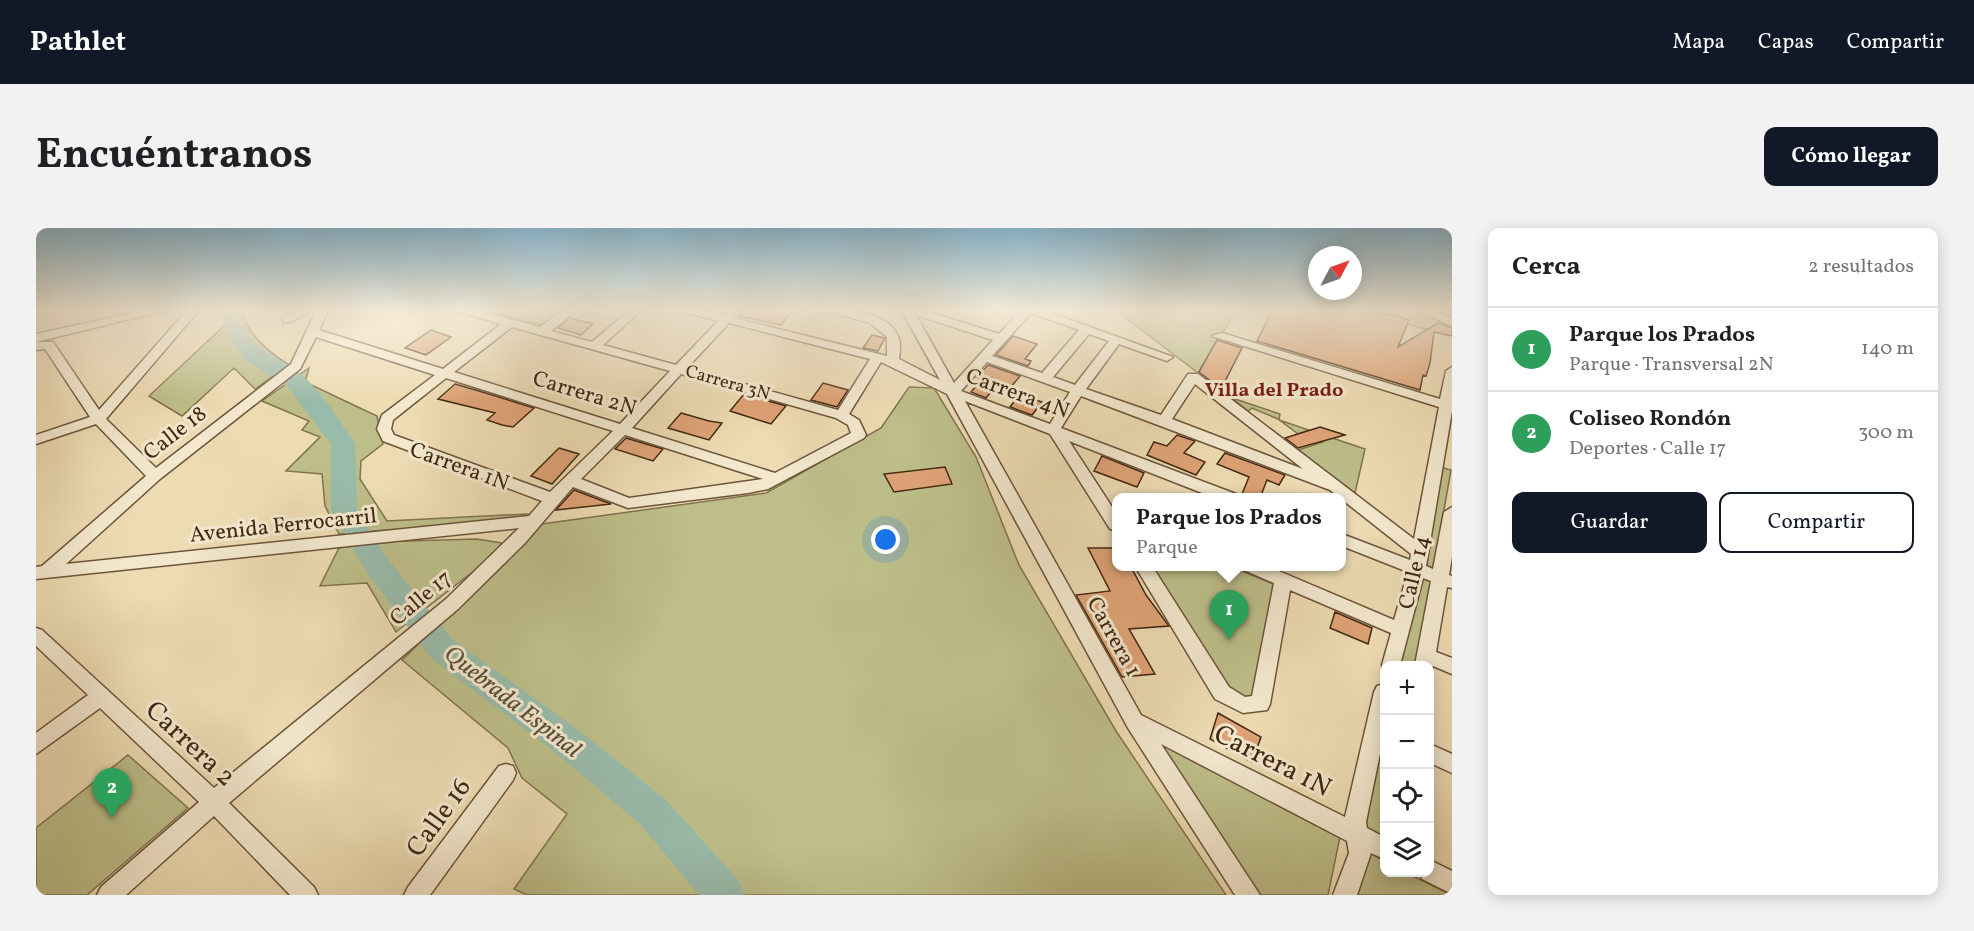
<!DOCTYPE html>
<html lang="es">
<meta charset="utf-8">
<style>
body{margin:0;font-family:Vollkorn,serif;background:#f2f2f2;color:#202124}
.controls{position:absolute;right:18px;bottom:18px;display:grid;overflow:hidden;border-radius:12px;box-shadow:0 3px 15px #0003}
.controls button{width:54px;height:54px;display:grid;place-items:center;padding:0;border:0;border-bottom:2px solid #e0e0e0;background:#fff;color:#202124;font:30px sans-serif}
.compass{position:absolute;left:1272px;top:18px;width:54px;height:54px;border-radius:50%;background:#fff;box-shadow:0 3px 15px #0003;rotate:49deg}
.you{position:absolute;left:850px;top:312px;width:21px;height:21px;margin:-15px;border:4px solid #fff;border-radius:50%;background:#1a73e8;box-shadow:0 0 0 9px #1a73e833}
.badge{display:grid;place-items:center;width:39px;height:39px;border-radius:50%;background:#111827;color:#fff;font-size:20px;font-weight:700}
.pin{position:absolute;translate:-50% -50px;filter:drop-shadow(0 2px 3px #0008)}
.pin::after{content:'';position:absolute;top:32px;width:21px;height:18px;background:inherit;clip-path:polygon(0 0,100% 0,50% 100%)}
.popup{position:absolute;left:1076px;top:265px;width:234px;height:78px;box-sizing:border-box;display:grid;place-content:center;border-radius:12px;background:#fff;filter:drop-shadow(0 2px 4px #0005);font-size:20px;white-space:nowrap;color:#757577}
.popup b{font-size:22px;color:#202124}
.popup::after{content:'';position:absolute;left:50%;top:100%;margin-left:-12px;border:12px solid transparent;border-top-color:#fff}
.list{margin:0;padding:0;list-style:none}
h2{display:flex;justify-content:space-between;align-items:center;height:78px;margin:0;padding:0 24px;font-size:26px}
h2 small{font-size:20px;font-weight:400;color:#757577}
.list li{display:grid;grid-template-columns:39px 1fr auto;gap:18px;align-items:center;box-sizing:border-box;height:84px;padding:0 24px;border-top:2px solid #e0e0e0}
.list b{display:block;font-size:22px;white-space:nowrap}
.list p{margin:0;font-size:20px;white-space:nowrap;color:#757577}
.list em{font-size:20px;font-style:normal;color:#757577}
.actions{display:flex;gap:12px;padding:18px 24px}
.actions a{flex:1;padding:14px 0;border:2px solid #111827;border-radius:12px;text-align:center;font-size:21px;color:#111827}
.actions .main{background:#111827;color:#fff}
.icon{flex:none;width:33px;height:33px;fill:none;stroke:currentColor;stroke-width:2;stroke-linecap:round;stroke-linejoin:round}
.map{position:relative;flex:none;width:1416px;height:667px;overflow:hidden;border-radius:12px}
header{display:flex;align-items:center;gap:36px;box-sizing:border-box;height:84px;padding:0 30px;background:#111827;color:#fff}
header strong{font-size:28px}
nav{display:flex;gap:33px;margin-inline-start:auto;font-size:21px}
.intro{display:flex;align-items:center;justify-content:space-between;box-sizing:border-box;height:144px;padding:0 36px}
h1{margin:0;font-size:42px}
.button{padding:15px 27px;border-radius:12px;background:#111827;color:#fff;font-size:21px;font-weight:700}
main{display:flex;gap:36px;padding:0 36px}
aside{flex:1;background:#fff;border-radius:12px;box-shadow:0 3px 15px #0003}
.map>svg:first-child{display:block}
.green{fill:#bdbe89;stroke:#80734d;stroke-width:1.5}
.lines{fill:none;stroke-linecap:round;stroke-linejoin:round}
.river{fill:#99bbab;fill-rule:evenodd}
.building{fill:#dea376;stroke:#422811;stroke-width:1.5}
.minor-casing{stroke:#6d553a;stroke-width:3}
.minor{fill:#f3e8ce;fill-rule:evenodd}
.labels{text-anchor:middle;stroke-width:6;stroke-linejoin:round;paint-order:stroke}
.far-street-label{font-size:18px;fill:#422811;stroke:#f3e8ce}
.far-neighbourhood-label{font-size:20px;font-weight:bold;fill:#7a1f14;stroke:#f3e8ce}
.street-label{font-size:22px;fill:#422811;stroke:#f3e8ce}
.water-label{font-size:24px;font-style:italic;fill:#584d38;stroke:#f3e8ce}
.near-street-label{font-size:27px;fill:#422811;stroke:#f3e8ce}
</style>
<header>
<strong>Pathlet</strong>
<nav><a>Mapa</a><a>Capas</a><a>Compartir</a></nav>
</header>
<div class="intro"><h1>Encuéntranos</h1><a class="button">Cómo llegar</a></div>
<main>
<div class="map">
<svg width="1416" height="667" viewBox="0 0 1416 667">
<rect width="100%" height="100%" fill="#eddbb3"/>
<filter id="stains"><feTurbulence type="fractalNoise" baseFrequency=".00333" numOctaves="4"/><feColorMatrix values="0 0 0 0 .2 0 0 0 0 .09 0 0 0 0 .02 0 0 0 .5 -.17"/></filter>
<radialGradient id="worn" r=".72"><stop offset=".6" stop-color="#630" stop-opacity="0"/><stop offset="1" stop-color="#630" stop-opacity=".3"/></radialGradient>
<path class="green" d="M189 81H205C213 108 230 122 253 137L219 161 198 140 146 188 113 168 191 95Z
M466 81H528L507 97 460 85Z
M1078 81H1201L1162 145Z
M1344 81H1376L1406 92 1404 94 1407 95 1403 105 1371 96 1369 91Z
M273 140 269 154 341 188 347 216 325 233 324 251 351 293 491 286 485 291 303 306 289 278 286 246 250 243 284 209 266 202 273 193 226 173Z
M873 159 898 160 940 229 983 337 1080 503 1190 667H491L478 661 531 586 486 550 472 520 366 432 506 296 730 265 845 200Z
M1196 170 1244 186 1243 192 1329 221 1319 265 1262 222 1287 214 1271 203 1262 206 1242 191 1216 180 1212 183Z
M1404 239 1415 242 1397 344 1386 340Z
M441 311 472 316 360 404 331 355 284 358 303 320 337 314Z
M1110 339H1197L1237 356 1218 471 1193 464Z
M1384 349 1398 354 1382 437H1363Z
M1348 497V590L1344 608 1324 598Z
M1119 508 1305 604 1292 667H1224Z
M92 527 152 580 51 667H0V600Z
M1334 625 1348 633V644L1371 645 1415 667H1319Z"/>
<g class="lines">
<path class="river" d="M183 81H203C219 132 234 119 267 148 286 165 301 190 316 211L319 216 321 282 350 329 417 412 545 504 630 572 703 653 709 667H663L604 596 521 526 395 430 330 343 295 282V216L251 158 209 132 188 99Z"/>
</g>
<path class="building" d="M708 81H758L745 97 703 88Z
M1237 81H1330L1373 92 1362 119 1402 95 1416 100V108L1398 104 1394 135 1390 148 1387 147 1384 162 1221 113Z
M534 90 557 96 545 107 522 100Z
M395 102 415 109 390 127 369 120Z
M836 107 849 110 842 123 827 120Z
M977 108 1001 116 989 131 995 133 992 138 960 127Z
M1181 112 1206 120 1185 161 1163 144Z
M952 137 984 148 975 159 962 155 950 170 935 164 946 151 941 149Z
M787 155 812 162 801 179 775 172Z
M419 156 443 163 498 180 477 199 466 197 451 192 459 185 402 171Z
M708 166 750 178 735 196 694 183Z
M984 166 1006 174 996 187 974 179Z
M645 185 673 193 686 195 673 212 632 200Z
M1284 199 1309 207 1262 220 1249 210Z
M1141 207 1159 213 1148 225 1169 234 1160 247 1111 227 1118 214 1131 218Z
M590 210 627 221 617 233 579 221Z
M523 220 543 226 516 256 495 248Z
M1189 225 1249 247 1243 257 1231 252 1224 270 1206 266 1213 249 1181 236Z
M1066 228 1108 245 1101 259 1058 243Z
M909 239 916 256 858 264 848 246Z
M538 262 575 276 520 282Z
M1052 320H1080V339H1095L1110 367 1133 398 1093 401 1119 446 1086 449 1040 367 1074 363Z
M1299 384 1336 400 1332 416 1294 400Z
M1182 485 1225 509 1216 534 1174 511Z"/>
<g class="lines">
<defs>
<path id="minor" d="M115 81H135L0 114V106Z
M152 81H164L70 191 120 240 255 136 281 81H293L283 102 407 141 465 96 421 83 419 81H437L504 99 529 81H542L515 103 556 114 591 84H599V88L567 117 640 137 682 93 645 83 643 81H662L688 87 694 81H706L698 90 851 128V109L834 95 784 81C807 80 851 83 862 108 865 115 864 124 863 131L904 152 865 81H883L963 106 986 81H1004L1137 129 1131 133 1083 116 1050 161 1125 187 1152 146H1162L1378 311 1403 179 1176 108 1186 105 1404 171 1410 143 1416 139V183L1390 338 1397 341 1408 284 1416 279V329L1413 347 1416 348V360L1411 359 1400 424 1416 430V446L1397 438 1394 443V437H1379L1395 353 1387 350 1364 437H1348V442L1346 437 1355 405 1254 362 1234 476 1231 482 1207 485 1179 471 1099 338H1116L1193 459 1209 469 1216 468 1238 355 1208 342 1206 338H1231L1358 392 1372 344 1306 318V306L1374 332 1375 326 1294 262 1045 168 1025 200 1200 266 1202 270H1179L1033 213 1080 285V302L1074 301 1014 206 929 173 1105 487 1309 589 1338 464 1341 458 1348 456V506L1330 594 1331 600 1348 609V631L1335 625 1321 667H1297L1313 625 1311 613 1125 516 1224 667H1199L1092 500 911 166 845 134 813 186 823 192 830 207 828 210 732 261 712 265 592 280 537 259 489 315 422 381 193 575 278 659 282 667H254L178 588 90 667H61L65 659 163 574 64 480 0 526V505L52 467 0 418V400L6 402 178 560 410 371 483 300 0 351V339L6 338 110 248 60 196 0 216V207L54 189 9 121 0 122V114H17L63 182ZM995 85 1043 102 1006 145 956 128ZM880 87 957 112 918 155ZM693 95 834 131 802 182 651 140ZM476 99 634 143 584 196 418 144ZM1053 106 1073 113 1039 157 1017 149ZM280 109 399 147 346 187 341 201 347 213 506 273 493 288 30 336 124 251 264 141ZM951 134 1034 164 1014 196 925 163ZM645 146 800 190 812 197 815 205 739 245 596 200ZM410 150 577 203 514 264 358 207 355 201 357 192ZM1159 156 1267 241 1136 191ZM589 207 727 251 593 270 545 251Z
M264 81H278L255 94H247V90Z
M1377 81H1393L1416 90V98Z
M1394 516 1416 526V545L1394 535Z
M470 536 477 538 480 545 477 552 394 667H368L372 659 463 538Z
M1394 632 1416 643V666L1386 651 1383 644H1394Z"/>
</defs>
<use href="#minor" class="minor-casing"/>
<use href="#minor" class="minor"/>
</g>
<linearGradient id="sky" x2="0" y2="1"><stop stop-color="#88b7d0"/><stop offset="0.47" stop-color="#f7efdd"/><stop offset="1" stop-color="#f7efdd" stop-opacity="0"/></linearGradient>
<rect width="1416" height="174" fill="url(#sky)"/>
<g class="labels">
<g class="far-street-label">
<text transform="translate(692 154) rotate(16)" y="6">Carrera 3N</text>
</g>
<g class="far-neighbourhood-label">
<text x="1238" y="168">Villa del Prado</text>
</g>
<g class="street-label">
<text transform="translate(549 164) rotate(17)" y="8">Carrera 2N</text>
<text transform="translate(982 164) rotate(20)" y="8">Carrera 4N</text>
<text transform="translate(138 204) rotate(-38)" y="8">Calle 18</text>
<text transform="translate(424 237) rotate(20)" y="8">Carrera 1N</text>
<text transform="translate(247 296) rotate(-6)" y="8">Avenida Ferrocarril</text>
<text transform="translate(1377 344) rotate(-77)" y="8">Calle 14</text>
<text transform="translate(384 369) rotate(-40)" y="8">Calle 17</text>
<text transform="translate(1079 408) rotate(61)" y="8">Carrera 1</text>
</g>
<g class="water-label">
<text transform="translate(477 473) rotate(38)" y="8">Quebrada Espinal</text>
</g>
<g class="near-street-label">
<text transform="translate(155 515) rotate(43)" y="9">Carrera 2</text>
<text transform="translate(1237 532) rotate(27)" y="9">Carrera 1N</text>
<text transform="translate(402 589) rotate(-54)" y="9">Calle 16</text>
</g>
</g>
<rect width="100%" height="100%" filter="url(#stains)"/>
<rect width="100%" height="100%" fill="url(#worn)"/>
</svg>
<div class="controls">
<button>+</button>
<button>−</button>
<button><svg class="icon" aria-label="locate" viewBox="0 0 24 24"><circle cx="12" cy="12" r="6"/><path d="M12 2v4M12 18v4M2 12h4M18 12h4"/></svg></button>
<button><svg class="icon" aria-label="layers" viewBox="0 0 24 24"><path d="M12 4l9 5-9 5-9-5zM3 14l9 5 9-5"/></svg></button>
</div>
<svg class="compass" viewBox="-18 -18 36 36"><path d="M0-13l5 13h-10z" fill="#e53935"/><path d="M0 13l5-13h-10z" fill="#757577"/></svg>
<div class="you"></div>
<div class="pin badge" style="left:1193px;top:412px;background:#2e9e5b">1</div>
<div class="popup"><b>Parque los Prados</b>Parque</div>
<div class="pin badge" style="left:76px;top:590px;background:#2e9e5b">2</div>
</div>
<aside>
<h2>Cerca<small>2 resultados</small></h2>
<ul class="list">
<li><span class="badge" style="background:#2e9e5b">1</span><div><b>Parque los Prados</b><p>Parque · Transversal 2N</p></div><em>140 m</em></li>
<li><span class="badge" style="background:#2e9e5b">2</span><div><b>Coliseo Rondón</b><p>Deportes · Calle 17</p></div><em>300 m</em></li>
</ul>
<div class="actions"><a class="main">Guardar</a><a>Compartir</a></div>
</aside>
</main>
